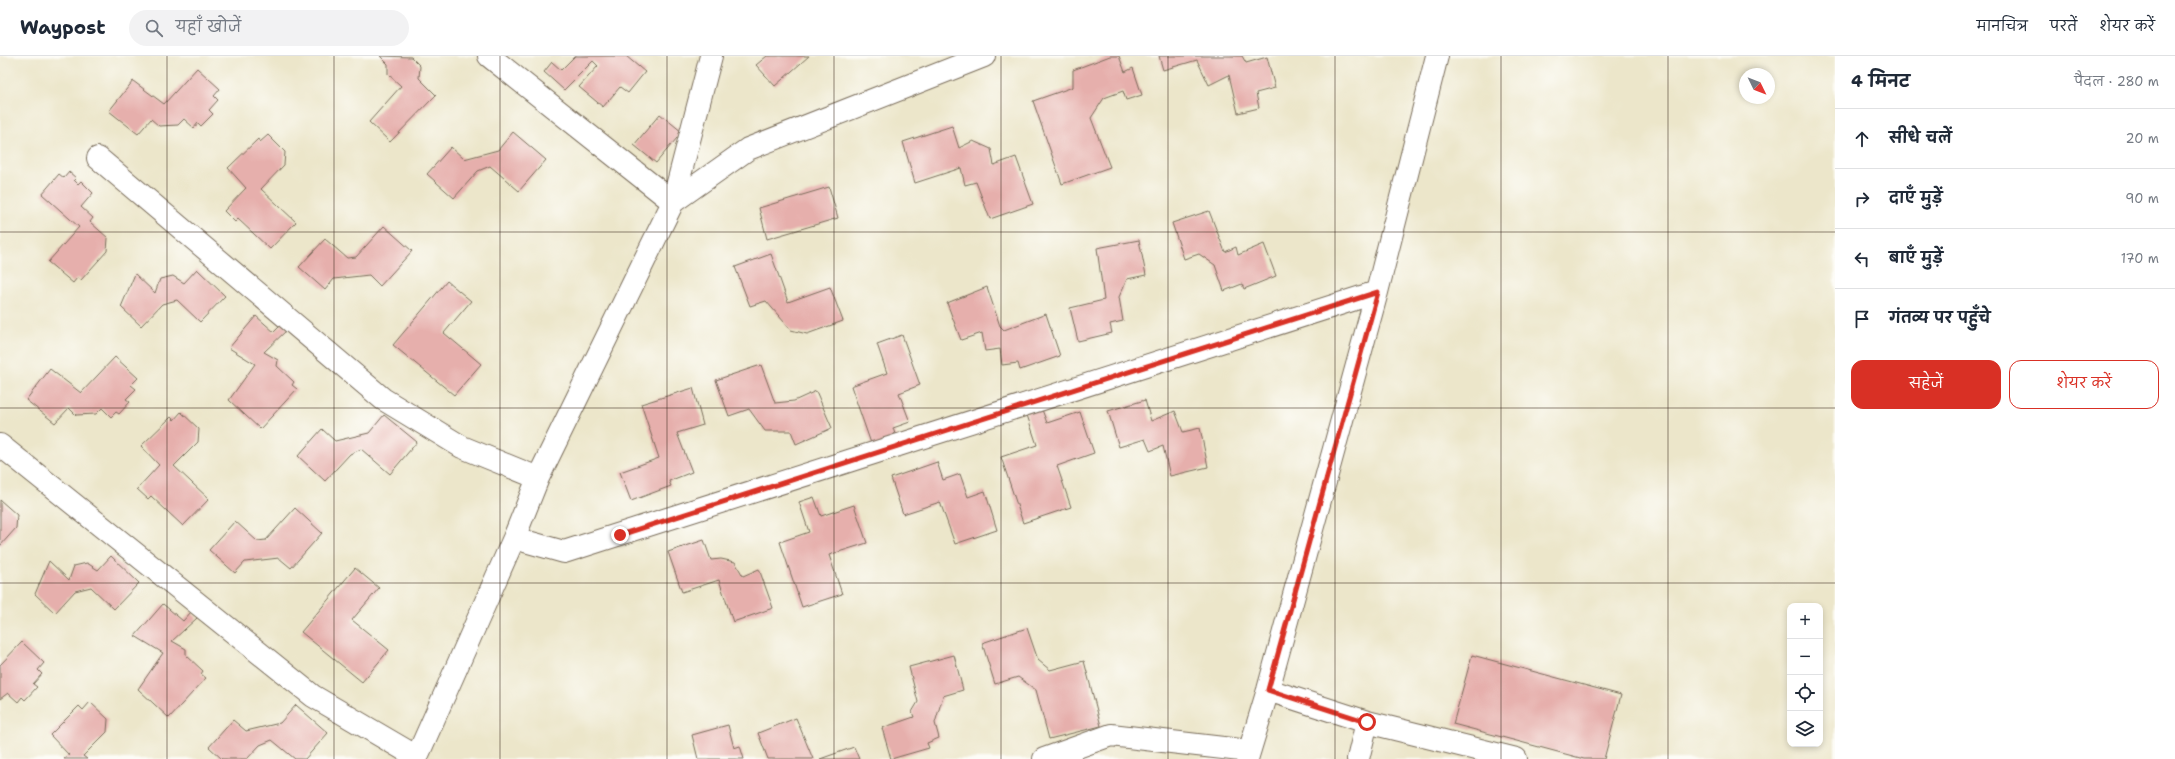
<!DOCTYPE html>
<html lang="hi">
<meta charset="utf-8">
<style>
body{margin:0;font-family:"Shantell Sans","Playpen Sans Deva",sans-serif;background:#f2f2f3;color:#1f2937}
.controls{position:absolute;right:12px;bottom:12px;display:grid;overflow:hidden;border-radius:8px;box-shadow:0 2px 6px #0003}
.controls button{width:36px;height:36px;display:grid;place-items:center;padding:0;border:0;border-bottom:1px solid #e0e1e3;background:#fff;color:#1f2937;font:20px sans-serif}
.compass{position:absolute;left:1739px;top:12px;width:36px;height:36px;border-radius:50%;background:#fff;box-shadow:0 2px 6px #0003;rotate:133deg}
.stop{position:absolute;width:12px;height:12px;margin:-9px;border:3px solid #d93025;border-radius:50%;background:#fff}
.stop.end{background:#d93025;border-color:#fff;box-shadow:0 1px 4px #0008}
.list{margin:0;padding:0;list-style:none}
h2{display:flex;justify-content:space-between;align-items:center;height:52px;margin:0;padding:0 16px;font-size:17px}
h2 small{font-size:13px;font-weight:400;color:#747a83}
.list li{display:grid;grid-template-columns:26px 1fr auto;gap:12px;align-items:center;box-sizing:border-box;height:60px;padding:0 16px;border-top:1px solid #e0e1e3}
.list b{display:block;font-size:15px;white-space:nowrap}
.list em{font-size:13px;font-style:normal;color:#747a83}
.actions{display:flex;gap:8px;padding:12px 16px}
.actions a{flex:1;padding:9px 0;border:1px solid #d93025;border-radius:12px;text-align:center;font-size:14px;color:#d93025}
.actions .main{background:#d93025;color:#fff}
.icon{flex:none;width:22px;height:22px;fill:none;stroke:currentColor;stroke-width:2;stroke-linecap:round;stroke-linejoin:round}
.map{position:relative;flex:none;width:1835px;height:703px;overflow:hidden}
header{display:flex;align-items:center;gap:24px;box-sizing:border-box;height:56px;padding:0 20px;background:#fff;border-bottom:1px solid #e0e1e3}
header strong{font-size:19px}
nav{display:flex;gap:22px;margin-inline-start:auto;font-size:14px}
.search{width:280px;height:36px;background:#f2f2f3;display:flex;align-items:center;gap:10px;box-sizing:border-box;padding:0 14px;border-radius:22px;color:#747a83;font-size:15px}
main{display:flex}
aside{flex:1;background:#fff}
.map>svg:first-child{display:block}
.building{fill:#e6afac}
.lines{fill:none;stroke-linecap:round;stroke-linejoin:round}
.minor-casing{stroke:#796c5a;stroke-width:24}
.minor{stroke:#fff;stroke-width:22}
.route{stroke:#d93025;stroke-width:5}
.grid{fill:none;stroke:#3b2a1e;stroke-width:1;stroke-opacity:0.55}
</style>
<header>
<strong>Waypost</strong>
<div class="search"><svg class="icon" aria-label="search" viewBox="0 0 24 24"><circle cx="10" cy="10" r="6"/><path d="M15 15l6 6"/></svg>यहाँ खोजें</div>
<nav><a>मानचित्र</a><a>परतें</a><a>शेयर करें</a></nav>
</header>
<main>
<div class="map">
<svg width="1835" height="703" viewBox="0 0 1835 703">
<rect width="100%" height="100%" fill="#fdfcf7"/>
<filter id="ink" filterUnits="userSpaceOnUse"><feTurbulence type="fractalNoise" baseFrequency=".025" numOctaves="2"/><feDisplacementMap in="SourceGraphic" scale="8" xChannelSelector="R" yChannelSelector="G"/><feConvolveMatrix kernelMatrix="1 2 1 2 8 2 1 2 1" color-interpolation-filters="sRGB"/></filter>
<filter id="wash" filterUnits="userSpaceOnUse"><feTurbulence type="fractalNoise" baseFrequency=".012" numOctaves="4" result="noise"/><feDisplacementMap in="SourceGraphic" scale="16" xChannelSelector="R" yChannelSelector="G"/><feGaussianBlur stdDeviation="0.9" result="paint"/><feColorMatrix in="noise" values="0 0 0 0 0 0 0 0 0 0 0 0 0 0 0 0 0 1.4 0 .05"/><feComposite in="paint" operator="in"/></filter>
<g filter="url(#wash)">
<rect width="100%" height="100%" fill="#ece6ca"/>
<g id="blocks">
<path class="building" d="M380 0 411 1 420 10 419 22 436 39 390 86 369 66 401 30 388 18V8Z
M575 0H626L645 16 628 37 620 31 603 51 579 31 598 10 593 5 564 34 544 16 552 6 561 14Z
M767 0H809L775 30 756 9Z
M1110 0H1119L1125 16 1133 12 1142 39 1126 44 1123 35 1104 42 1091 62 1110 111 1062 128 1033 45 1073 31V14Z
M1159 0H1242L1246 7 1267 1 1275 32 1256 37 1259 52 1238 57 1229 19 1209 29 1197 4 1163 14Z
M197 12 220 33 214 40 218 44 209 54 213 58 201 70 198 67 194 72 184 63 178 69 159 70 151 63 138 78 109 55 133 25 164 48Z
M660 58 682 76 656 107 634 89Z
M952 70 959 92 973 85 991 93 994 109 1016 101 1033 148 990 163 976 126 965 129 961 112 915 127 903 86Z
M513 76 546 104 519 135 490 110 478 115 454 142 427 118 451 91 464 103 498 94Z
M268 79 285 96 284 109 261 133 296 166 270 193 238 163 235 166 224 155 246 132 228 112 258 83 260 86Z
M69 116 76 122 74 124 78 128 81 125 93 137 81 151 93 162 90 166 108 182 107 195 81 224 77 222 73 227 48 206 79 171 42 138 59 118 64 122Z
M829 131 838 162 767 183 759 152Z
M1209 155 1225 196 1236 191 1238 199 1264 188 1276 220 1244 233 1242 228 1224 235 1215 209 1199 198 1184 203 1172 167Z
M384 170 412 195 380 230 369 219 334 223 325 234 299 211 325 183 347 202 356 201Z
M1139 184 1146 219 1127 223 1119 241 1123 265 1110 268 1112 277 1078 285 1070 252 1104 244 1097 192Z
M771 198 788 246 830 231 843 265 807 278 791 274 766 245 750 250 735 211Z
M197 213 225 240 200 266 177 244 162 248 141 270 121 251 135 218 155 237 160 223 173 220 184 227Z
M447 225 471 245 444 277 481 308 454 339 393 289Z
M987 231 1000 270 1004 274 1046 258 1060 300 1020 314 1018 307 1002 309 1000 293 985 295 982 277 961 284 947 247Z
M256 260 274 276 283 267 288 273 264 296 278 304 277 310 294 326 292 329 297 333 260 373 229 344 255 308 229 292Z
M902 279 920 329 899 337 910 366 893 372 897 384 873 393 851 330 887 317 877 288Z
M115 301 138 322 131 329 136 333 126 343 130 346 119 358 116 356 111 361 102 352 96 358 76 359 69 352 55 367 26 344 50 313 81 337Z
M761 309 775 347 794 345 816 335 832 372 796 388 791 375H765L749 353 729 360 716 324Z
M693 332 703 369 677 377 692 416 669 425 671 430 631 445 620 416 659 402 641 348Z
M1145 344 1151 365 1175 355 1183 376 1200 372 1208 411 1170 420 1163 390 1150 395 1145 383 1119 391 1108 355Z
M1041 351 1047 367 1080 356 1094 397 1057 410 1071 451 1023 467 1001 401 1037 389 1026 356Z
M181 356 199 373 198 386 174 410 209 443 183 470 151 440 148 443 137 433 159 409 141 390 171 361 174 364Z
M384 359 417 386 390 418 361 393 350 398 325 425 298 400 322 373 335 385 369 377Z
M937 406 943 424 960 418 968 441 985 435 997 474 955 488 940 446 903 458 891 422Z
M814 441 821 460 854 449 867 487 829 499 842 538 802 551 780 486 809 476 799 446Z
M0 444 17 459 16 472 0 490Z
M295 452 322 477 291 512 279 502 245 506 235 517 209 494 235 465 257 485 266 484Z
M704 484 711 504 721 503 735 506 743 520 759 513 773 552 733 566 719 524 682 536 668 496Z
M111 500 139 527 114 553 91 531 75 535 55 557 35 538 49 505 69 524 74 510 87 507 98 514Z
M355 512 379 532 352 564 389 594 362 626 301 576Z
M163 548 183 565 191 556 197 562 172 585 186 593V599L203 615 201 618 206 622 169 662 138 633 163 597 135 580Z
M1027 572 1038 604 1050 614 1084 605 1101 670 1049 683 1036 634 1018 621 995 628 982 587Z
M22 586 44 607 38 614 42 618 33 628 37 631 25 644 22 641 18 646 8 637 0 643V609Z
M954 599 963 634 943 640 935 667 939 682 927 687 929 692 891 703 882 672 914 661 912 656 918 646 909 611Z
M1472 599 1621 639 1604 703H1584L1453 668Z
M90 646 108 663 107 676 83 700 87 703H64L69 699 50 679 79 650 83 654Z
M296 649 328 677 305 703H295L272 684 260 689 247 703H222L209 691 233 664 246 675 280 667Z
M796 662 813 703H768L758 677Z
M728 669 734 692 740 690 744 703H698L692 679Z
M854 691 859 703H820Z"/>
</g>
</g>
<g filter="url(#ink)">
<use href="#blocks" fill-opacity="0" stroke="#796c5a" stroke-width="1"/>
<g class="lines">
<defs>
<path id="minor" d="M489 0 673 146 748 93 984 0
M98 102 383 343 462 391 538 422
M0 389 313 640 417 701
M514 482 564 496 1377 236
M1268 634 1367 666 1516 703
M416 703 514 482 538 422 673 146 711 0
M1044 703 1111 679 1249 695
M1247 703 1268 634 1377 236 1437 0
M1358 703 1367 666"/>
</defs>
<use href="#minor" class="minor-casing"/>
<use href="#minor" class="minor"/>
</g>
</g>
<g class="lines" filter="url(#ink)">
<path class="route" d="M620 479 1378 236 1268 634 1367 666"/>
</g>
<path class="grid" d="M167 0V703M334 0V703M500 0V703M667 0V703M834 0V703M1001 0V703M1168 0V703M1335 0V703M1501 0V703M1668 0V703M0 176H1835M0 352H1835M0 527H1835"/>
</svg>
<div class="controls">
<button>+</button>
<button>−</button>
<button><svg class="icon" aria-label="locate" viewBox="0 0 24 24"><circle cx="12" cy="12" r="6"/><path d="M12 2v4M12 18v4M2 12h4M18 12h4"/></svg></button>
<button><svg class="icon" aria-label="layers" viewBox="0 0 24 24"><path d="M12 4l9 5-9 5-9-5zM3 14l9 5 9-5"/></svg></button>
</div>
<svg class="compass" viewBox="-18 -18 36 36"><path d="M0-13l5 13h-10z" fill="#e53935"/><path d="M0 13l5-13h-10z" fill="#747a83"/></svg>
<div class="stop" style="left:1367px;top:666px"></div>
<div class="stop end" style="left:620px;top:479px"></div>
</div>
<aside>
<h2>4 मिनट<small>पैदल · 280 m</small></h2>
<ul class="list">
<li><svg class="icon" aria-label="ahead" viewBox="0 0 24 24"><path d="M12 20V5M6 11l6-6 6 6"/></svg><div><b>सीधे चलें</b></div><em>20 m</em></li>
<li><svg class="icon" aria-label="right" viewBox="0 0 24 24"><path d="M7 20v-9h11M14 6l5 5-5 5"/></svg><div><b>दाएँ मुड़ें</b></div><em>90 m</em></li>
<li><svg class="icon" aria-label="left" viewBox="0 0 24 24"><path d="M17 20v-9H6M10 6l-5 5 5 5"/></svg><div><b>बाएँ मुड़ें</b></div><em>170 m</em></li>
<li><svg class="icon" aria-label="arrive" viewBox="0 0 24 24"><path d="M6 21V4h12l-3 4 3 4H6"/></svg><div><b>गंतव्य पर पहुँचे</b></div></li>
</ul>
<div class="actions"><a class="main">सहेजें</a><a>शेयर करें</a></div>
</aside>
</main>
